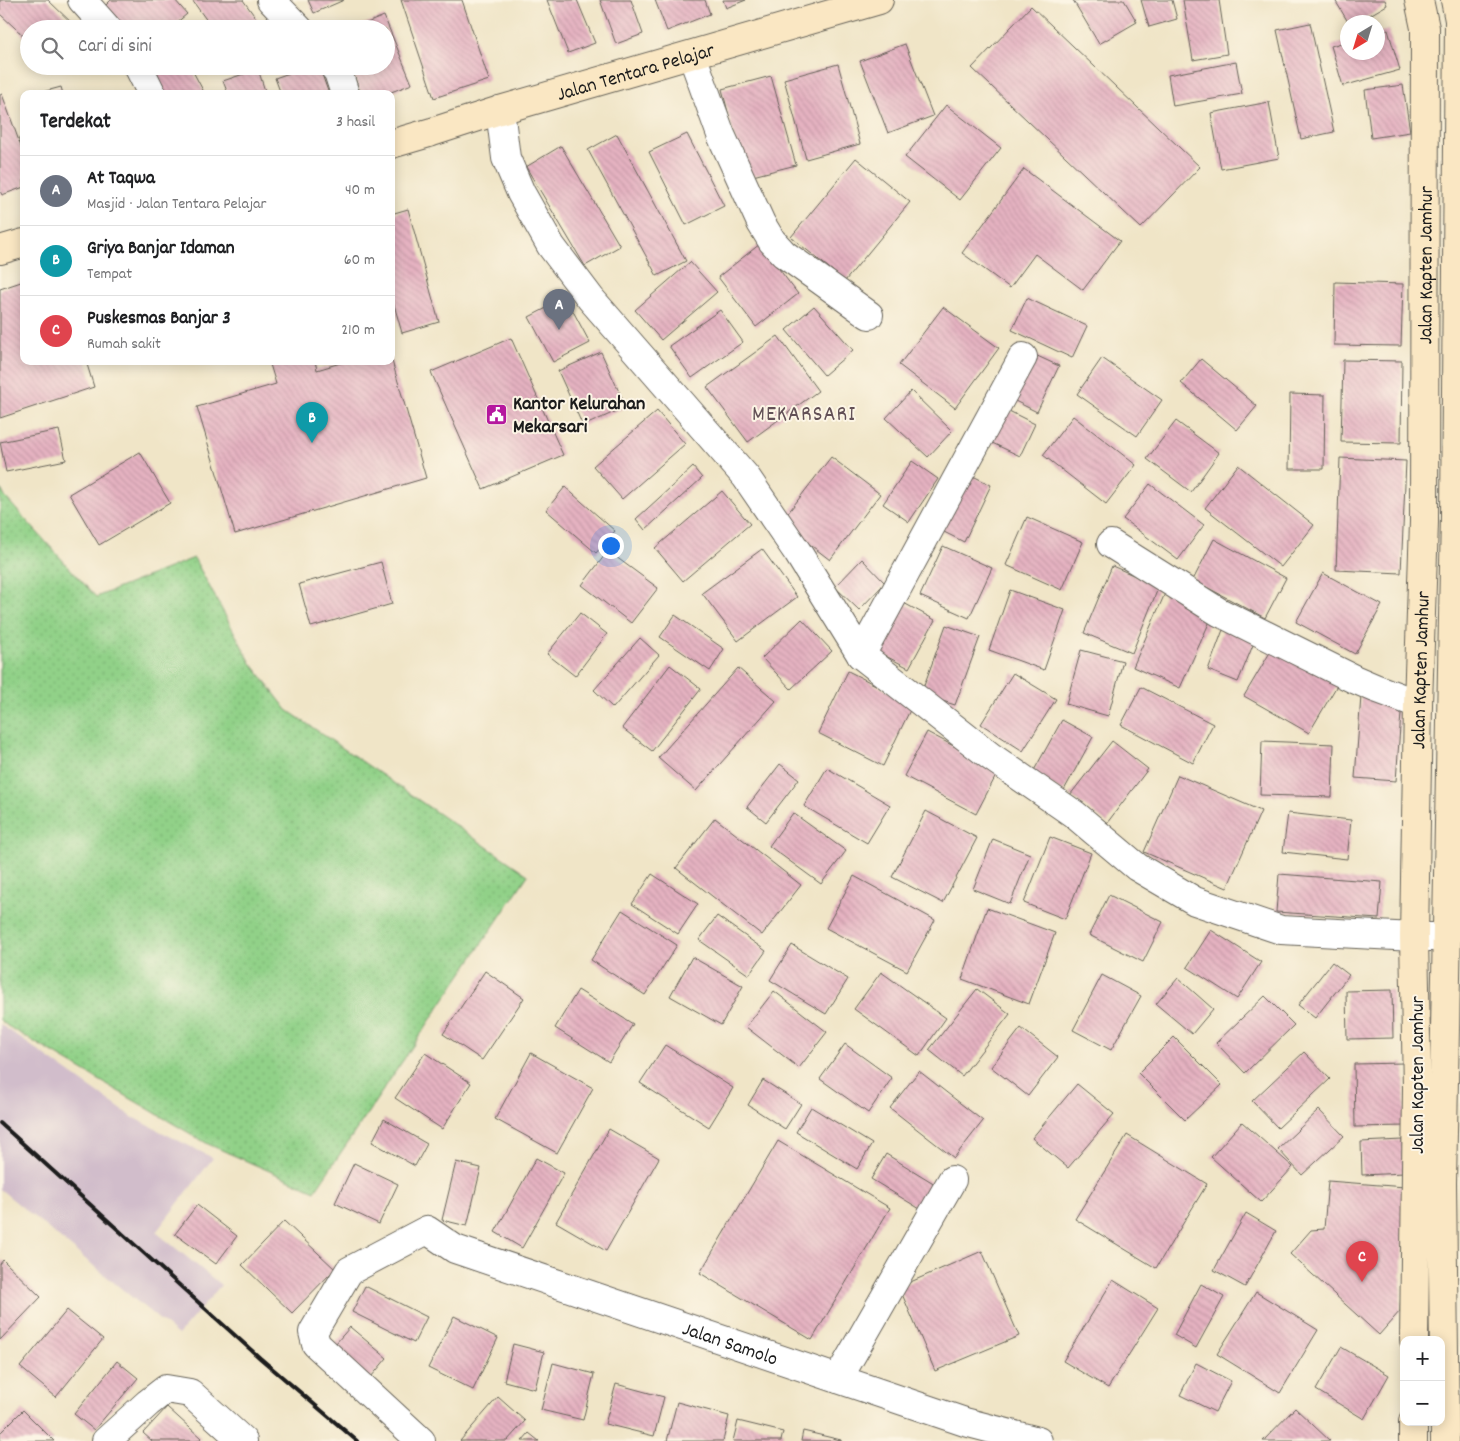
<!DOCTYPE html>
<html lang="id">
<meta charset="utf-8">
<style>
body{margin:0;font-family:Dekko,sans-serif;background:#f2f2f2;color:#202124}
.controls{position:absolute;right:15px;bottom:15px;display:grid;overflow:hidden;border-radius:10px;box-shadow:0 2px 12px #0003}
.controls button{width:45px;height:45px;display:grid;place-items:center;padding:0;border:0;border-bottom:1px solid #e0e0e0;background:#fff;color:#202124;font:25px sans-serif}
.compass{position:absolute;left:1340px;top:15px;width:45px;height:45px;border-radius:50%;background:#fff;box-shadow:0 2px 12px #0003;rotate:218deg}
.you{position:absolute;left:610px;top:545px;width:18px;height:18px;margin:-12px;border:4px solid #fff;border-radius:50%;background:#1a73e8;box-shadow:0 0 0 8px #1a73e833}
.badge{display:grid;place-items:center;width:32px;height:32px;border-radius:50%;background:#b5179e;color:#fff;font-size:16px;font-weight:700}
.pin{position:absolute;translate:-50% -41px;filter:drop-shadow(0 1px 2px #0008)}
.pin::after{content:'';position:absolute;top:26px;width:18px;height:15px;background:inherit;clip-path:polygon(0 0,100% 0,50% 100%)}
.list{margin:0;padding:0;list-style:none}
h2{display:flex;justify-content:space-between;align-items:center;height:65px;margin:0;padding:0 20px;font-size:21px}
h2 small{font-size:16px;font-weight:400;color:#757577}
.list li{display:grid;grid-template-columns:32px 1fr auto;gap:15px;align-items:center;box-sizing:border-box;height:70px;padding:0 20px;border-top:1px solid #e0e0e0}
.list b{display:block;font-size:19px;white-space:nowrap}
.list p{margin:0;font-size:16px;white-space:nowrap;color:#757577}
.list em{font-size:16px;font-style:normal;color:#757577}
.icon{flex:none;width:28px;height:28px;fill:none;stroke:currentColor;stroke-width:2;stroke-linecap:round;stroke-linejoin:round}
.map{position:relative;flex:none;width:1460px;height:1441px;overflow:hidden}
.search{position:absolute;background:#fff;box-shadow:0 2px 12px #0003;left:20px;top:20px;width:375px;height:55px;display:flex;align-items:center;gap:12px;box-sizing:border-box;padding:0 18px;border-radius:28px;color:#757577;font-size:19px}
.panel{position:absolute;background:#fff;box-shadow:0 2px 12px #0003;left:20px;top:90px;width:375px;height:275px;border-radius:10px}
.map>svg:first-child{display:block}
.railway{fill:#d1bdcb}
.green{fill:url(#green-dots);stroke:#567652}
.building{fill:url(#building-back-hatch)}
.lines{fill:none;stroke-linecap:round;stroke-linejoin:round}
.street-casing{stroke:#666258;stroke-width:30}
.secondary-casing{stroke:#666258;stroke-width:30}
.street{stroke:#fff;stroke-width:28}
.secondary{stroke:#fae7c3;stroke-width:28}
.rail{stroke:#1c1c1c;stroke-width:4}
.labels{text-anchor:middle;stroke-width:4;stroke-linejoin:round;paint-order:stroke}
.street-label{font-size:20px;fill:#1c1c1c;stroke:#fcf5e5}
.poi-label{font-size:20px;font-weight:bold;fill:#1c1c1c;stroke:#fcf5e5;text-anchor:start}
.quarter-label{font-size:22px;letter-spacing:1px;fill:#625056;stroke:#fcf5e5}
</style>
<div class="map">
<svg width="1460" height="1441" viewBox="0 0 1460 1441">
<defs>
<pattern id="green-dots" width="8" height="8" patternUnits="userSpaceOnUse" patternTransform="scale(1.25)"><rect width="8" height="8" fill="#91d188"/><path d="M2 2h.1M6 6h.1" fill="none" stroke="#7cb375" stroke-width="1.8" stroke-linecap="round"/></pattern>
<pattern id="building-back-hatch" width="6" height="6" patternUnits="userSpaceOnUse" patternTransform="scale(1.25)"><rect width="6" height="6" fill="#e5b2c1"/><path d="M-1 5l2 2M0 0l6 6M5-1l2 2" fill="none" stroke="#c498a5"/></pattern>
</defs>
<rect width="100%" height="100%" fill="#fcf5e5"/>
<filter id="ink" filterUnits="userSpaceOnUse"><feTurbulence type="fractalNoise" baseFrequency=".02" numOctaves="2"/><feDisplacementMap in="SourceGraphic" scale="10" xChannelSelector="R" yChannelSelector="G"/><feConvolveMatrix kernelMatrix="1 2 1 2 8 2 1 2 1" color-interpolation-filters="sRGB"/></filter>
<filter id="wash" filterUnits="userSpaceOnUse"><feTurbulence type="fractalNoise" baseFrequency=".0096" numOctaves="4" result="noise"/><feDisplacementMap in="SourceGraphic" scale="20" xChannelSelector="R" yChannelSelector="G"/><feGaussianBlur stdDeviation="1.12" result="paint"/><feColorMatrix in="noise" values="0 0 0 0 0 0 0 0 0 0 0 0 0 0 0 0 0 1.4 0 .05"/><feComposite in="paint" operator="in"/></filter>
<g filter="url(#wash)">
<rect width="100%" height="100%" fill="#f0e5c7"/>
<path class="railway" d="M0 1024 132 1117 213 1158 156 1232 221 1285 178 1335 0 1189Z"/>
<path class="green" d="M0 487 5 497 96 597 194 558 251 663 287 710 528 875 315 1191 208 1144 9 1027 0 1020Z"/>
<g id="blocks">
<path class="building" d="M0 0H48L78 29H29V41L0 14Z
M111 0H175L187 14 169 29H123L105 6Z
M192 0H243L261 25 256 29H213Z
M308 0H344L314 13Z
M401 0H462L489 80 434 98Z
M547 0H577L595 43 568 53Z
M600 0H631L643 34 616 44Z
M655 0H705L710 14 667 31Z
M723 0H746L726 8Z
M1073 0H1124L1137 22 1099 44Z
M1141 0H1172L1177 19 1149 27Z
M1183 0H1219L1227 54 1193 60Z
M1335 0H1385L1387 5 1358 22H1348Z
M1031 6 1200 167 1141 228 972 68Z
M384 16 412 84 386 94H361L350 66H386V29H352Z
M1310 23 1334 132 1301 139 1277 30Z
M1388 30 1400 70 1343 86 1331 46 1348 41V52H1378V33Z
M905 44 933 116 888 133 860 61Z
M1236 62 1242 94 1173 106 1168 75Z
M838 64 860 144 806 159 784 79Z
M149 66H190L205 94H164Z
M309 66H319L329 94H281L275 78Z
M258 69 266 94H228L223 81Z
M771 76 796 165 745 178 722 89Z
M1403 85 1410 132 1371 138 1365 90Z
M61 87 63 94H39V93Z
M2 94 24 155V187L2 195 0 191V95Z
M1269 102 1279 158 1221 169 1211 113Z
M946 105 1001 148 960 200 905 157Z
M617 134 686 261 657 276 588 150Z
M687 134 724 206 686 225 649 152Z
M561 146 620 246 585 266 526 167Z
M856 158 910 202 845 281 791 237Z
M1024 169 1120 241 1083 290 1035 254 1010 288 962 253Z
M408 209 439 322 402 333 391 294V214Z
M760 244 798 294 756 327 718 277Z
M690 262 717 292 661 340 635 310Z
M24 281V361H86L94 387 0 418V289Z
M1335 282 1403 284 1401 346 1334 345Z
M566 298 590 343 553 362 529 317Z
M1027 298 1087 326 1072 358 1012 330Z
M814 306 853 350 824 375 786 330Z
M943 307 999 348 955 408 899 365Z
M720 310 743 342 692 378 669 346Z
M778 336 818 391 748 442 707 387Z
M511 338 563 455 483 489 431 372Z
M601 352 626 407 583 426 558 371Z
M1033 354 1059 366 1037 412 1011 399Z
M1102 358 1162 400 1137 436 1077 394Z
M1201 359 1257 406 1237 430 1181 383Z
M1343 360 1402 361 1401 443 1341 442Z
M269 361H315L317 370 347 361H392L426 478 235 534 197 407 276 384Z
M911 391 952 431 928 457 886 418Z
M1290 394 1325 395 1324 469H1289Z
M1005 409 1035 424 1020 456 990 442Z
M657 411 685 444 622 499 593 466Z
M1073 416 1136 465 1106 504 1043 455Z
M1176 421 1219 453 1191 492 1147 459Z
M59 430 66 460 6 472 0 442Z
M140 452 170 503 99 545 69 494Z
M831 457 880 494 830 560 781 522Z
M1340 458 1406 461 1401 573 1336 570Z
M912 461 938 479 909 522 883 504Z
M1238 465 1314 525 1281 567 1205 508Z
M693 467 702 478 645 530 636 519Z
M969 474 991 485 964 542 942 531Z
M1150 484 1204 525 1178 560 1123 519Z
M565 487 615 531 596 553 546 510Z
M722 491 750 524 683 581 655 548Z
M1027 517 1083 542 1062 590 1006 565Z
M1214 539 1286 578 1265 618 1193 580Z
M943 546 992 568 969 618 920 596Z
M762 549 797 597 738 641 702 593Z
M608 551 658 588 631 623 582 585Z
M862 559 885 583 859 610 835 587Z
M381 562 392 604 311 627 299 584Z
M1112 566 1159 586 1132 653 1084 633Z
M1323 573 1382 605 1355 654 1296 622Z
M1010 590 1065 610 1044 670 989 650Z
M1166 591 1214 612 1180 688 1133 667Z
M900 601 935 620 909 668 874 650Z
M580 613 607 634 575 676 547 654Z
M675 615 724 649 710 671 660 637Z
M802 619 832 651 791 689 762 658Z
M946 625 980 637 955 705 921 694Z
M1224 627 1255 640 1238 682 1208 670Z
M640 638 659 655 613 708 594 690Z
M1275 644 1339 682 1309 733 1244 696Z
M1081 650 1123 661 1108 716 1066 704Z
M670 665 701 689 652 751 622 728Z
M738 668 776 701 696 791 658 758Z
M848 671 913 704 883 766 818 733Z
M1013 673 1056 699 1023 751 981 724Z
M1141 687 1213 724 1193 763 1121 725Z
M1361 696 1402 700 1396 781 1355 778Z
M1062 720 1093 737 1063 792 1032 774Z
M927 732 999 770 976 814 904 776Z
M1112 741 1148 769 1107 823 1070 795Z
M1262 741 1334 744 1332 797 1260 795Z
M780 764 799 779 766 822 747 807Z
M827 768 890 805 867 843 804 806Z
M1178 775 1261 811 1227 888 1144 852Z
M926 811 977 838 943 903 892 877Z
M793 813 846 851 821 884 769 846Z
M1288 813 1351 820 1347 859 1283 852Z
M715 818 801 885 762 935 676 868Z
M1050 837 1091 853 1065 919 1024 903Z
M993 839 1030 854 1010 904 973 889Z
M652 874 698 904 678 934 632 904Z
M1279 874 1382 882 1379 919 1276 912Z
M854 876 935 920 907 971 826 928Z
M1109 895 1163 922 1143 962 1089 935Z
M987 908 1055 933 1029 1004 962 979Z
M622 910 677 945 645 995 591 960Z
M717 916 766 951 749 975 699 940Z
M1211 930 1261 962 1237 999 1187 967Z
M792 945 848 979 826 1014 770 980Z
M692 957 743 986 721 1025 670 996Z
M1332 962 1349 975 1315 1018 1298 1005Z
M485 971 524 998 482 1060 443 1034Z
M881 972 946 1018 919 1056 854 1009Z
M1102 975 1141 996 1111 1050 1073 1030Z
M1178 978 1213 1009 1192 1034 1156 1004Z
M977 989 1010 1014 962 1076 929 1050Z
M578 990 633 1024 609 1062 555 1028Z
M1392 990 1393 1038 1347 1039 1346 991Z
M774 991 827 1032 799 1068 746 1027Z
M1265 996 1294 1025 1245 1073 1216 1043Z
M1021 1028 1058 1057 1028 1096 991 1067Z
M1174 1037 1222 1085 1185 1120 1138 1073Z
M845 1044 892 1078 868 1113 820 1079Z
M665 1045 733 1088 709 1127 640 1083Z
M1304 1052 1330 1079 1278 1128 1252 1101Z
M425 1053 471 1083 442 1129 395 1098Z
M531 1053 593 1088 557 1153 495 1119Z
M1404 1063 1405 1126 1355 1127 1354 1064Z
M919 1071 983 1121 954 1158 890 1108Z
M763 1080 801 1104 785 1129 748 1105Z
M1077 1084 1114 1114 1068 1168 1032 1138Z
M811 1107 872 1144 857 1169 796 1132Z
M1319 1110 1344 1136 1302 1175 1278 1149Z
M384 1119 427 1144 415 1166 372 1142Z
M1242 1122 1293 1167 1261 1202 1211 1157Z
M609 1129 659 1158 606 1251 556 1222Z
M1127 1135 1207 1184 1156 1268 1075 1219Z
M1402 1140 1404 1173 1362 1175 1361 1142Z
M778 1141 890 1208 812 1340 700 1273Z
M886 1154 935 1184 920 1209 871 1179Z
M536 1158 564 1173 522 1248 495 1232Z
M456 1162 481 1168 467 1226 442 1220Z
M354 1163 398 1184 379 1224 335 1203Z
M1328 1181 1405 1187 1400 1311 1379 1335 1290 1254 1311 1230 1324 1229Z
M197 1205 237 1236 216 1264 175 1234Z
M1246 1213 1276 1231 1245 1287 1214 1270Z
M284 1221 335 1269 292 1313 242 1265Z
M982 1251 1019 1336 935 1371 899 1287Z
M3 1260 41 1297 0 1340V1264Z
M1113 1280 1158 1308 1108 1388 1063 1361Z
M1201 1284 1224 1297 1196 1348 1174 1335Z
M365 1286 427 1317 414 1343 352 1312Z
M1256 1292 1318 1330 1280 1393 1217 1354Z
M67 1310 103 1339 56 1397 20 1367Z
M454 1316 498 1338 473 1390 428 1368Z
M350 1327 387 1358 366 1383 329 1351Z
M513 1344 544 1352 535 1389 504 1381Z
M1341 1347 1389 1375 1364 1419 1316 1390Z
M117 1361 138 1378 94 1430 74 1414Z
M553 1363 594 1374 583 1420 541 1410Z
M1196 1363 1231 1381 1215 1412 1180 1395Z
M616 1384 664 1397 654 1436 605 1424Z
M498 1397 525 1421 507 1441H460Z
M677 1402 729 1416 723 1441H667Z
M167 1407 201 1438 198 1441H152L143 1433Z
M1295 1408 1330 1441H1263Z
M23 1410 54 1441H0V1433Z
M738 1421 783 1432 781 1441H733Z
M803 1431 841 1440V1441H801Z
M529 1433 539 1441H522Z"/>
</g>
</g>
<g filter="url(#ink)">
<use href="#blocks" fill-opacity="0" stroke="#666258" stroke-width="1"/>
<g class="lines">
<defs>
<g id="street">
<path d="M82 0 108 29"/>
<path d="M271 0 299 29"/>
<path d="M692 55 721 135 761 223 772 241 784 254 869 315"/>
<path d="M138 66 152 94"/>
<path d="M333 66 338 72 345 94"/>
<path d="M500 110 506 158 521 193 551 246 591 299 746 477 798 553 861 655 990 756 1074 814 1137 867 1195 901 1281 930 1414 937H1447"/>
<path d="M1111 544 1219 612 1354 679 1375 688 1418 704"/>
<path d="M861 655 1023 357"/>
<path d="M838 1379 952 1180"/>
<path d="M106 1441 148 1403 166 1389 190 1393 243 1441"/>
<path id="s1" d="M421 1441 316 1344 313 1332 349 1271 427 1230 455 1249 965 1422 1038 1441"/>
</g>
<g id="secondary">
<path id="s2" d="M391 144 432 132 500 110 879 0"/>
<path d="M0 250 24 243"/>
<path id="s3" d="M1414 1340 1417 1088 1414 937 1418 704 1424 522 1425 28 1419 0"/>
<path d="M1413 1441V1422"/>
<path d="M1445 1441 1442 1183 1455 515 1459 20 1455 0"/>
</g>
</defs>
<use href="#street" class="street-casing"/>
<use href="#secondary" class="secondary-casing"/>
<use href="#street" class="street"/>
<use href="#secondary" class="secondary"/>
<path class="rail" d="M0 1123 260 1358 357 1441"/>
</g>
</g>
<defs>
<symbol id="civic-square" viewBox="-11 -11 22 22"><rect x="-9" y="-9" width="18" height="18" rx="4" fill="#b5179e" stroke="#fcf5e5"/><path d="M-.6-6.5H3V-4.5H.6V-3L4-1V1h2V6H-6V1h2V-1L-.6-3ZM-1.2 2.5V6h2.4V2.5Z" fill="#fff"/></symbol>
</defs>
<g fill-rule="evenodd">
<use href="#civic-square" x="484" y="402" width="25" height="25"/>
</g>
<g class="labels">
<g class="street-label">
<text dy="7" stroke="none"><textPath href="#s2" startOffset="255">Jalan Tentara Pelajar</textPath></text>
<text dy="7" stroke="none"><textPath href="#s3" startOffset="1075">Jalan Kapten Jamhur</textPath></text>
<text dy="7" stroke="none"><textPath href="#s3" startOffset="670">Jalan Kapten Jamhur</textPath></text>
<text transform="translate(1416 1075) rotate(-90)" y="7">Jalan Kapten Jamhur</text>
<text dy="7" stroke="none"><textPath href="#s1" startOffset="639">Jalan Samolo</textPath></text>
</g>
<g class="poi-label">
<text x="513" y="409">Kantor Kelurahan<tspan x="513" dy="23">Mekarsari</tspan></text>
</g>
<g class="quarter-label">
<text x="804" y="420">MEKARSARI</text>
</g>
</g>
</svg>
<div class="controls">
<button>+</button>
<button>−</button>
</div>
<svg class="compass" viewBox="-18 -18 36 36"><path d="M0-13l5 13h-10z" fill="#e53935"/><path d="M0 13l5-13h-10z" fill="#757577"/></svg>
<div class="you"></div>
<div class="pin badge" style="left:559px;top:330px;background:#6b7280">A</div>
<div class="pin badge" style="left:312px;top:443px;background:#0f9aa8">B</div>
<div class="pin badge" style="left:1362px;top:1282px;background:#e0444e">C</div>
<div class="search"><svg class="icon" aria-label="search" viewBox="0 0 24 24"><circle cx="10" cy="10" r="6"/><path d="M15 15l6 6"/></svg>Cari di sini</div>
<section class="panel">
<h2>Terdekat<small>3 hasil</small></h2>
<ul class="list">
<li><span class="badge" style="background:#6b7280">A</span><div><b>At Taqwa</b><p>Masjid · Jalan Tentara Pelajar</p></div><em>40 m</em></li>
<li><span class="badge" style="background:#0f9aa8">B</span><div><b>Griya Banjar Idaman</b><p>Tempat</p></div><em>60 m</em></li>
<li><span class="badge" style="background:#e0444e">C</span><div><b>Puskesmas Banjar 3</b><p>Rumah sakit</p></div><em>210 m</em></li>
</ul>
</section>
</div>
